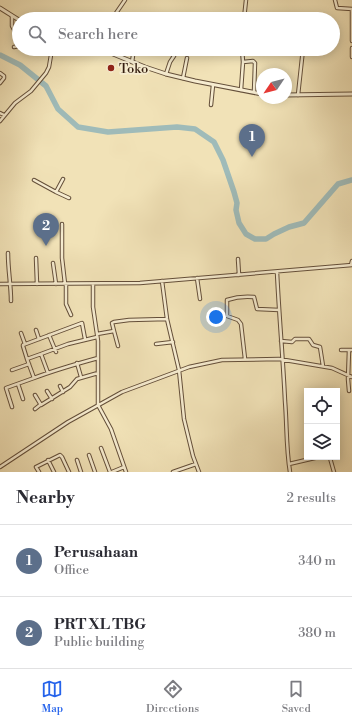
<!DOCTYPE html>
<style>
body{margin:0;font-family:"Libre Bodoni",serif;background:#f2f2f3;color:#2b2b33}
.controls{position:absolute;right:12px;bottom:12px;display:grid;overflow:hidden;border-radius:0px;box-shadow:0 2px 10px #0003}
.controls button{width:36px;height:36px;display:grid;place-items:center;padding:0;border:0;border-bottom:1px solid #e1e1e2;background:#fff;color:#2b2b33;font:20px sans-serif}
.compass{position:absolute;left:256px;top:68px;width:36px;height:36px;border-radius:50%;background:#fff;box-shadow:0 2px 10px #0003;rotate:235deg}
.you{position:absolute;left:216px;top:317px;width:14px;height:14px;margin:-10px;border:3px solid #fff;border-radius:50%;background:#1a73e8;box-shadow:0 0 0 6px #1a73e833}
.badge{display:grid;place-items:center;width:26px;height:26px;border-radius:50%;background:#2563eb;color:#fff;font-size:13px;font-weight:700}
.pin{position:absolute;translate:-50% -33px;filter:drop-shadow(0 1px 2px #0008)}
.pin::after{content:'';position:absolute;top:21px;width:14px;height:12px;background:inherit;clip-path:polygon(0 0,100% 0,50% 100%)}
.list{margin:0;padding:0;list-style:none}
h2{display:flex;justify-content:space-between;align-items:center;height:52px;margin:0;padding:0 16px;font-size:17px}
h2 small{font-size:13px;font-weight:400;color:#7c7c81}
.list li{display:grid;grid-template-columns:26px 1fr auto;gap:12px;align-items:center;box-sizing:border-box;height:72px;padding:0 16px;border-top:1px solid #e1e1e2}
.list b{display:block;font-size:15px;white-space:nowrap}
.list p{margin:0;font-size:13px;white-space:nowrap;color:#7c7c81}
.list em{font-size:13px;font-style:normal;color:#7c7c81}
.icon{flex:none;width:22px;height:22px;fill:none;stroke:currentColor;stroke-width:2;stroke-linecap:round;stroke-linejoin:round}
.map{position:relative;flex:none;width:352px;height:472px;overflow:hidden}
.search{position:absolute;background:#fff;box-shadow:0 2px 10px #0003;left:12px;right:12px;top:12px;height:44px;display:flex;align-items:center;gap:10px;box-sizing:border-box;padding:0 14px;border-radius:22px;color:#7c7c81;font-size:15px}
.sheet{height:196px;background:#fff}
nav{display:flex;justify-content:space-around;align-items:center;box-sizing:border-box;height:56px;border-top:1px solid #e1e1e2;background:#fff;font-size:11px;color:#7c7c81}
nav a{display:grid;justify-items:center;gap:2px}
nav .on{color:#2563eb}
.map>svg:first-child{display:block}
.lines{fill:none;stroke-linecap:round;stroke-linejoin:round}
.river{stroke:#9fbbb9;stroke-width:5.5}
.minor-casing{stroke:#644f3a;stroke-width:4.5}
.tertiary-casing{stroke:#644f3a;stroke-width:5}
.minor{stroke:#f6ecd0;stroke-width:2.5}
.tertiary{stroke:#f6ecd0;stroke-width:3}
.poi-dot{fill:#8f2418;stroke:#f6ecd0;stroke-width:1.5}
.labels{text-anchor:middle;stroke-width:3.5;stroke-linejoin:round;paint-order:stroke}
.poi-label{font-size:13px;fill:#351e10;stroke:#f6ecd0;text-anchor:start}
</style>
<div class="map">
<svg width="352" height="472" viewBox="0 0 352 472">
<rect width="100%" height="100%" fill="#f1e2b7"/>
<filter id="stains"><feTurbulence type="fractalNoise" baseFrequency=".005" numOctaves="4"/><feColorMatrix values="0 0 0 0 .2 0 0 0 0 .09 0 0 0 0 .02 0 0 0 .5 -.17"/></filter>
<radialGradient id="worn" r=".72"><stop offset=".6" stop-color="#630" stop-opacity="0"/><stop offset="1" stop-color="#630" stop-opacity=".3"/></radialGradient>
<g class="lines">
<path class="river" d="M0 55 20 65 46 86 58 109 78 127 108 132 177 127 195 129 214 142 223 160 234 192 237 203 236 210 239 223 246 234 255 239H266L274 234 289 227 304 223 338 184 352 180"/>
<defs>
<path id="minor" d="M335 0 337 8 352 9V41
M12 16V26L19 39
M112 19 125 0
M244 19 246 0
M14 47 19 46
M352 48V57
M242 49 243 62 253 61 255 63 254 92
M132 62 134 49
M0 73 4 76V78L0 83
M166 74 170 62 174 56 166 49
M183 78 187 58
M241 90 243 62
M298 95 303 49
M211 105 213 85
M0 113 4 115
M0 121 15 103 31 91 46 73 49 67 52 49
M34 180 56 192 63 179
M56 192 69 198
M62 224V258L65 284
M8 253C8 270 11 285 11 301
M36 258 37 284
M238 259 239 275
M53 263 56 284
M351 265 352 261
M277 272C279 315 283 358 285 401 287 425 286 448 290 472
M197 278 200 299
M162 281 167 319 179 370 184 419 193 456 199 472
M0 284 140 283 352 265
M66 284V304L71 315
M93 284V307L98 341V405L111 429 126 472
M36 330 39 339
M114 331 112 323 114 322 129 320 167 319
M21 333 25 344
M97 334 114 331 118 346
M49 335 56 352
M281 341 292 342 295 339H309L313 345 320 347 323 366
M156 344 173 342
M341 350H349
M41 354 68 344 97 337
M27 359 23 346V345L82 323 85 339
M245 359 241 324 238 320 227 316V300C236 297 244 296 254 297L257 309 279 310
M77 363 81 377
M12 370 29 364
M48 373 41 354 27 359 34 378C55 370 76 364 98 358
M18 384 23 399
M60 386 63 392
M47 391 52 399
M349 391 348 379 349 350H352
M35 395 41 405 70 387 77 379 98 373
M12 407 6 388 34 378
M35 409 40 405
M101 448 110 472
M89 455 95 472
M330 458 334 472
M48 460 54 472
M77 460 81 472
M289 464 319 457
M0 467 68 422 122 392 189 367 222 360 279 359 332 368 352 377
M39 472 36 467 60 455 62 457 69 472
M112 472 124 467
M173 472 196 464"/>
<path id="tertiary" d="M0 8 19 20
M101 49 145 67 166 74 195 81 262 94
M286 95 352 94"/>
</defs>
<use href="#minor" class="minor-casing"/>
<use href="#tertiary" class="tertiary-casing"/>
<use href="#minor" class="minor"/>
<use href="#tertiary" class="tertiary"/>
</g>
<circle class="poi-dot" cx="111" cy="68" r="4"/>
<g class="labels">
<g class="poi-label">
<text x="119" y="73">Toko</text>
</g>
</g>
<rect width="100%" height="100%" filter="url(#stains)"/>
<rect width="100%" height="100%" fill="url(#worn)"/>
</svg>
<div class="controls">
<button><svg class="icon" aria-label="locate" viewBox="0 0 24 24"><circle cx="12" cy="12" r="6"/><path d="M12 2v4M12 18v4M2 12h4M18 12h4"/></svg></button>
<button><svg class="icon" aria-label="layers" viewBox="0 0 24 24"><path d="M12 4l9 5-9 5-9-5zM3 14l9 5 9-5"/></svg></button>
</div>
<svg class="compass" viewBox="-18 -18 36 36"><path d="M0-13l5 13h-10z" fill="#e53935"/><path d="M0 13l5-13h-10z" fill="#7c7c81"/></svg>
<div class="you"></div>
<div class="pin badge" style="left:252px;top:157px;background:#5c6f8a">1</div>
<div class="pin badge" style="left:46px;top:246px;background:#5c6f8a">2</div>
<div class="search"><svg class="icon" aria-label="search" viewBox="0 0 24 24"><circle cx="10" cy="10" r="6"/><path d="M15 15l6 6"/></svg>Search here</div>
</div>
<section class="sheet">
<h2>Nearby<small>2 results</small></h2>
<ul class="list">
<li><span class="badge" style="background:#5c6f8a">1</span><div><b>Perusahaan</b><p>Office</p></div><em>340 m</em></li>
<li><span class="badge" style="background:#5c6f8a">2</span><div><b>PRT XL TBG</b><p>Public building</p></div><em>380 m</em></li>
</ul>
</section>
<nav>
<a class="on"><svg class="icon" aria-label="map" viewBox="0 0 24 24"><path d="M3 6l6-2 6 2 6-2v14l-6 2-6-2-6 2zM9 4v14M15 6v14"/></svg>Map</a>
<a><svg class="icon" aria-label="directions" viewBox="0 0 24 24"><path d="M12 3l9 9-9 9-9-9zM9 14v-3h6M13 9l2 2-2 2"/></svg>Directions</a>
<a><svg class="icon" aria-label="saved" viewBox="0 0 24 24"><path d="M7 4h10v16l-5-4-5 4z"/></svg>Saved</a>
</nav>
